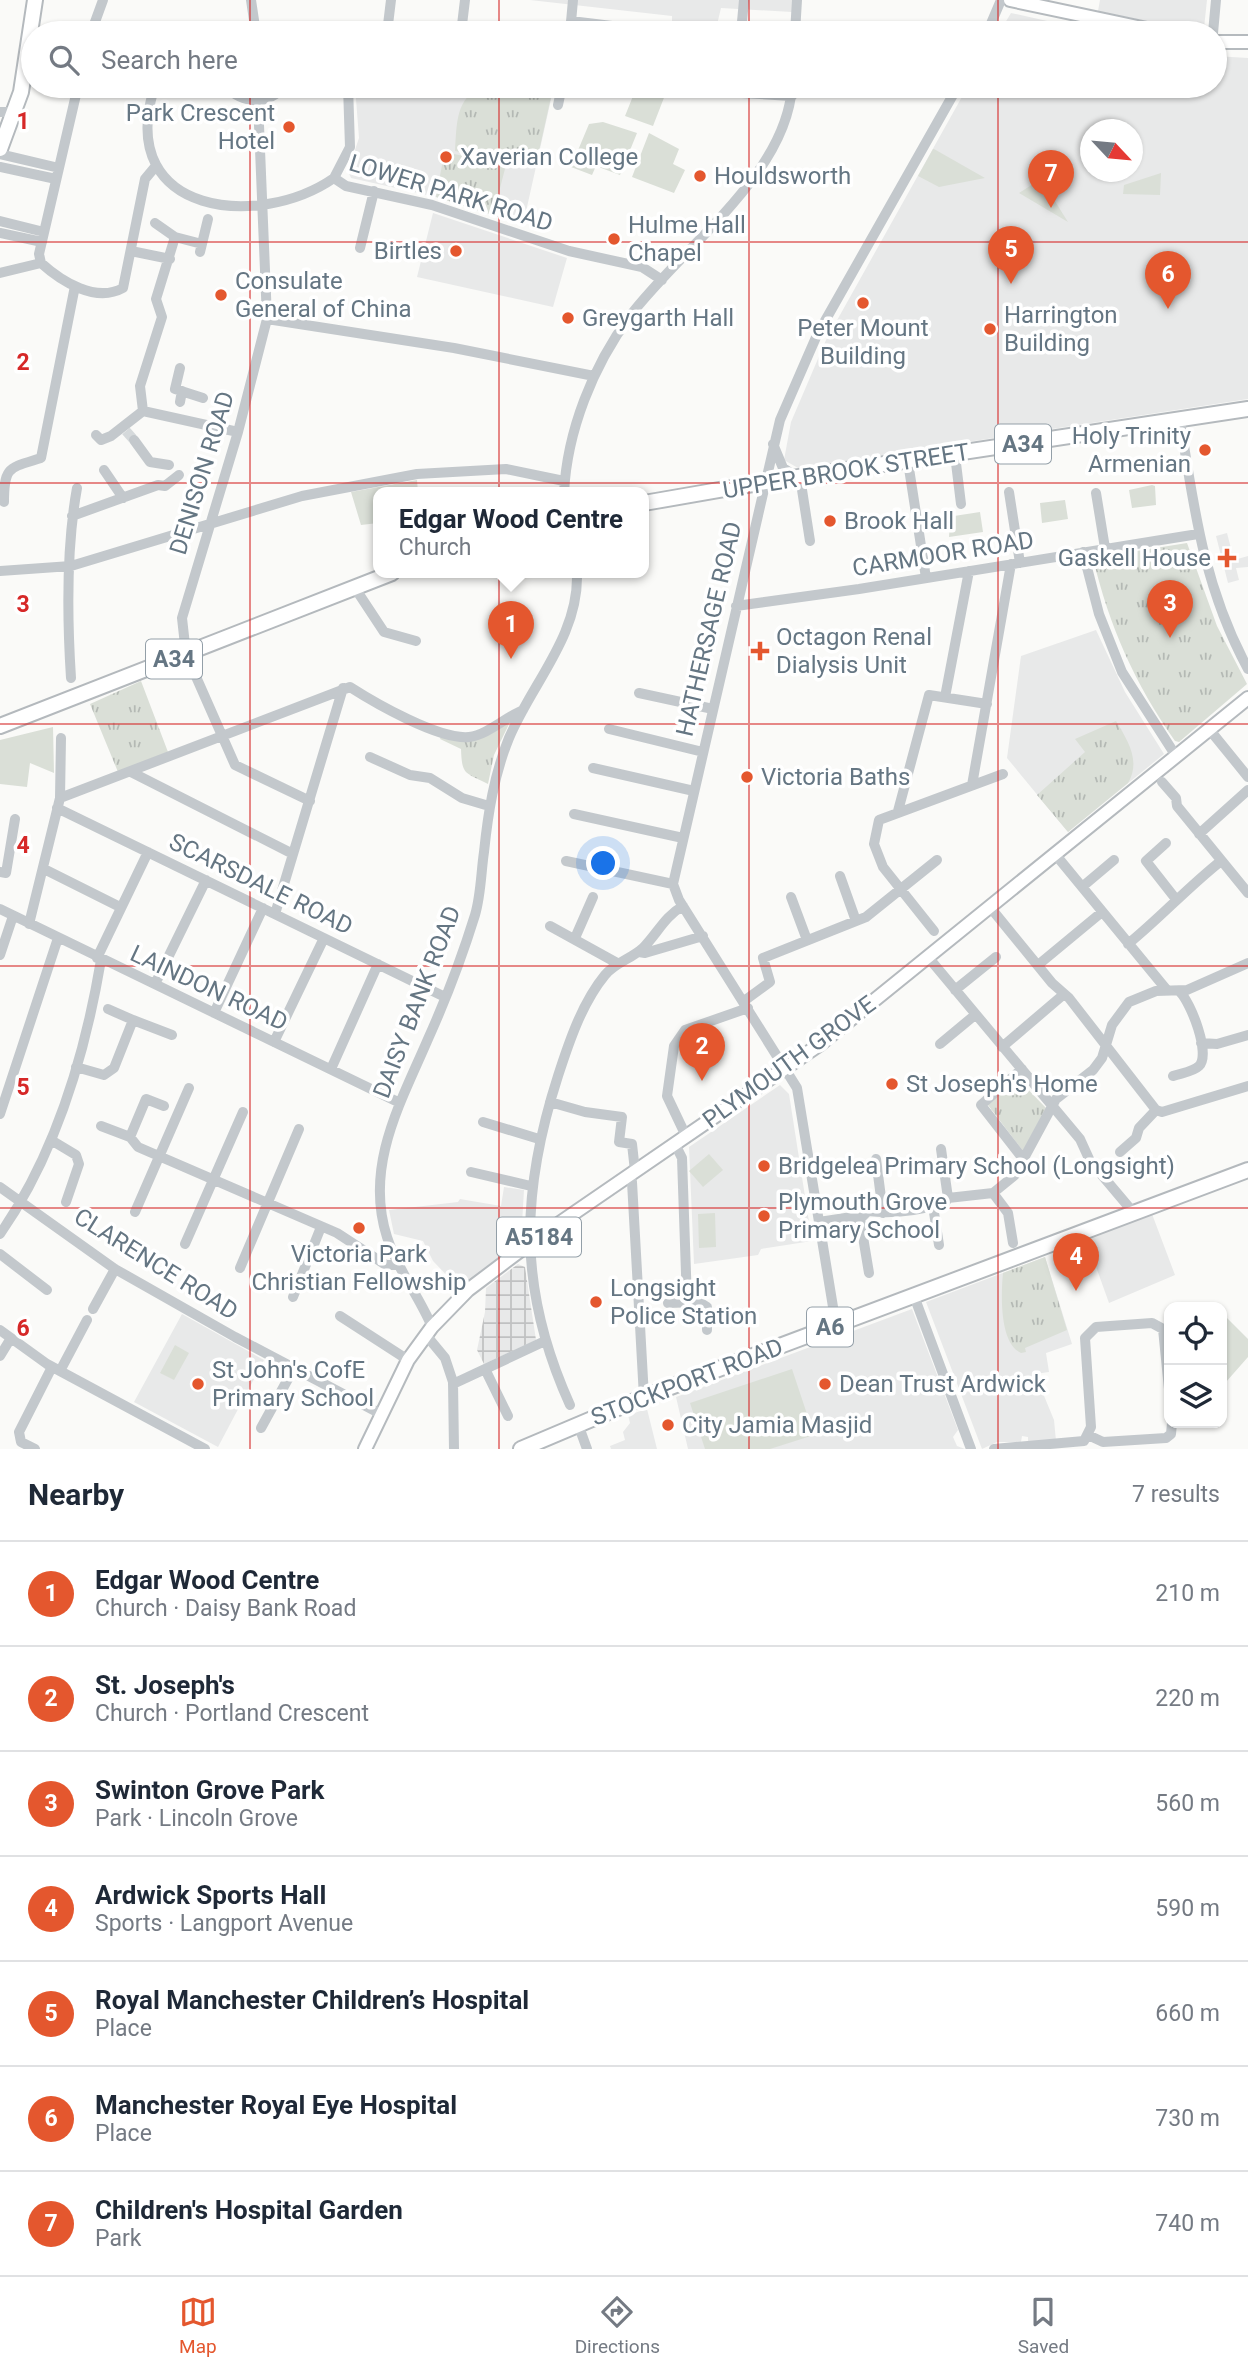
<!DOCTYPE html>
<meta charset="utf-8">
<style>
body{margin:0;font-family:Roboto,sans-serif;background:#f6f6f7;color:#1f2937}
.controls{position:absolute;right:21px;bottom:21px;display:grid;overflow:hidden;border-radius:14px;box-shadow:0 2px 5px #0004}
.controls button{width:63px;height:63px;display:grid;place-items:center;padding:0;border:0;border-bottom:2px solid #e0e1e3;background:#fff;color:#1f2937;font:35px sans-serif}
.compass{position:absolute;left:1080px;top:119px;width:63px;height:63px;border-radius:50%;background:#fff;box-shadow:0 2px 5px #0004;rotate:116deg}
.you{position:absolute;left:604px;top:864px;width:24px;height:24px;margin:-18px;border:5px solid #fff;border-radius:50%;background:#1a73e8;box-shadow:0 0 0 10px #1a73e833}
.badge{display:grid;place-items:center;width:46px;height:46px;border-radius:50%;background:#e4572e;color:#fff;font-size:23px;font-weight:700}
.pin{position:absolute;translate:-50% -58px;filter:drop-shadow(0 2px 4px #0008)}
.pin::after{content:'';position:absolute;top:37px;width:24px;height:21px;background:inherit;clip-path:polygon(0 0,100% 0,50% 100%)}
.popup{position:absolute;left:373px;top:487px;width:276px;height:91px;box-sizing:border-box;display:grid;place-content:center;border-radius:14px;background:#fff;filter:drop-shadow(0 2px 5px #0005);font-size:23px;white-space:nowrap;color:#747a83}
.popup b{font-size:26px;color:#1f2937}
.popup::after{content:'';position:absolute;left:50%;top:100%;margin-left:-14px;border:14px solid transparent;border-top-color:#fff}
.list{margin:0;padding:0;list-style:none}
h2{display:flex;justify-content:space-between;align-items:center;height:91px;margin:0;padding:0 28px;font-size:30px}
h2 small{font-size:23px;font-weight:400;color:#747a83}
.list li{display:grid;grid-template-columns:46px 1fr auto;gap:21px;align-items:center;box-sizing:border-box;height:105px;padding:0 28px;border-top:2px solid #e0e1e3}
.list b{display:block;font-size:26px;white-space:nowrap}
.list p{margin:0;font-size:23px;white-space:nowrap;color:#747a83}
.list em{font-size:23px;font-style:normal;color:#747a83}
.icon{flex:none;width:38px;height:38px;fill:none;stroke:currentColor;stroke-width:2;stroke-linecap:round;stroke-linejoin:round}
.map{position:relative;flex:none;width:1248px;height:1449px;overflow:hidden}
.search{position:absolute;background:#fff;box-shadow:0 2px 5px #0004;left:21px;right:21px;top:21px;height:77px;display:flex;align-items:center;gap:18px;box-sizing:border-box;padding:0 24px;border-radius:38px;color:#747a83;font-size:26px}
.sheet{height:826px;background:#fff}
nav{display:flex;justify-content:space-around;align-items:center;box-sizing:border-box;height:98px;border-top:2px solid #e0e1e3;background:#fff;font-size:19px;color:#747a83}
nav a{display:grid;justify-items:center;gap:4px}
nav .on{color:#e4572e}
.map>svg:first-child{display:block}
.built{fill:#e8e9e9;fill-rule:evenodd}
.industrial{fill:url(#industrial-grid)}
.green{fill:#dadfd7}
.park{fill:url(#park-tufts)}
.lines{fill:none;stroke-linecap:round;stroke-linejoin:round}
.minor-tunnel{stroke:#d5d9db;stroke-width:10;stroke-dasharray:10 5;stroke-linecap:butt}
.major-casing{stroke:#b5babe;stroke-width:16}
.highway-casing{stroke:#b4b9bd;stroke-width:18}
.minor{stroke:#c3c8cc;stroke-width:10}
.major{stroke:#fff;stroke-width:12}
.highway{stroke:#fff;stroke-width:14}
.grid{fill:none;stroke:#d62828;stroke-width:2;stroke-opacity:0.55}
.poi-dot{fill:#e4572e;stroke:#fff;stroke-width:2.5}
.labels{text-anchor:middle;stroke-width:7;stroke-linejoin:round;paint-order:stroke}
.shield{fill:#fff;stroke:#939fa8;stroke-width:2}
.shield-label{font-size:23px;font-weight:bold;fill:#657683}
.poi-label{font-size:24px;fill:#657683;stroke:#fff;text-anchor:start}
.street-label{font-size:24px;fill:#657683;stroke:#fff}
.grid-label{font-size:23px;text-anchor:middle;font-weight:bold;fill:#d62828;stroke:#fff;stroke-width:7;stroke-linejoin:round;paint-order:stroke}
</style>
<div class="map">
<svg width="1248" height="1449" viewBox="0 0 1248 1449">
<defs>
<pattern id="industrial-grid" width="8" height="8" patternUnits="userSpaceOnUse" patternTransform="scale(1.75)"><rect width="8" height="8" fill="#e8e9e9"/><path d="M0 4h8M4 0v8" fill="none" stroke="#c0c1c2"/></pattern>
<pattern id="park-tufts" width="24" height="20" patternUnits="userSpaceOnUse" patternTransform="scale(1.75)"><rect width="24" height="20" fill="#dadfd7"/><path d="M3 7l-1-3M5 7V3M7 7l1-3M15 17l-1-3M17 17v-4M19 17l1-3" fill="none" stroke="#b4b9b4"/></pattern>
</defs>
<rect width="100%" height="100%" fill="#fafaf8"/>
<path class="built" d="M530 0H799L792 12 721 8 715 33H672V16Z
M1100 0H1207L1204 28 1201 30 1165 25 1098 11Z
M1011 13 1074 27 1093 33H999Z
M1215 56 1248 58V399L798 468 784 460 791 422 826 340 968 86H1215ZM1090 130H1132V172H1090Z
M355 86H554L525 216 510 221 436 197 351 178 348 171 359 138Z
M433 213 567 258 553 307 417 277Z
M1227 533 1234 560 1248 556V567L1236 568 1239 580 1228 583 1216 536Z
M1096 630 1125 692 1164 754 1068 832 1007 758 1021 656Z
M780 1085 789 1094 812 1241 761 1249 758 1255 694 1264 689 1147Z
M504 1187 524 1190 521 1240 459 1288 433 1261 423 1241 394 1234 389 1210 458 1202 460 1199 501 1206Z
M1152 1214 1175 1275 1109 1303 1086 1239Z
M1045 1257 1072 1344 1046 1353 1049 1372 1035 1374 1054 1420 1056 1441H1028V1437L1022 1436 1021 1442H997L982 1449 926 1302Z
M912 1309 958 1430 953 1437 957 1446 965 1449H688L676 1397Z
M182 1314 264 1360 218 1447 134 1402Z
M647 1409 657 1449H611L610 1446 625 1440 623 1432 630 1423 628 1415Z"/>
<path class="industrial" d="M518 1264 525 1267 536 1340 484 1364 477 1350 485 1312 486 1288Z"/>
<path class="green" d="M637 86H655L667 90 653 126 625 116Z
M603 122 637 133 620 175 596 166 592 175 571 167 589 124Z
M649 133 679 149 673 164 685 170 674 193 632 177Z
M933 149H934L985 178 939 187 918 176Z
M1161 173 1160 195 1123 194 1124 185Z
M1041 179 1068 222 1019 193Z
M417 480 418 493H378V523L361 525 351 492Z
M1152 485 1155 486 1156 505 1132 508 1129 490Z
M1065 500 1068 519 1042 523 1040 503Z
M980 512 983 532 949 537 950 523 954 516Z
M53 727 54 773 30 763 27 787 0 784V740Z
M709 1154 723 1170 703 1187 689 1171Z
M715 1213 716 1247 699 1248 698 1214Z
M1222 1313 1248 1339V1357L1226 1382 1222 1376Z
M175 1345 189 1353 174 1380 160 1373Z
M792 1369 814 1435 770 1449H705L690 1403Z"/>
<path class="park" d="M484 86H523L526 96 551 97 539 151H520L516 164 455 151C457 124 455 97 484 86Z
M454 154 506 165 493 215 436 197 442 165 448 155Z
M1187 543 1217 626 1247 684 1179 742 1175 741C1135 684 1109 626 1093 558Z
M141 681 168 752 118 772 90 704Z
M1116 721C1128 741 1141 761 1128 783L1068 832 1037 795 1085 752 1075 739Z
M510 722 494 755 488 784C464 772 462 775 461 749L440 739 442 734C473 747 483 739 510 722Z
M1018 1079 1046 1108 1023 1151 988 1105Z
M1045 1257 1067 1330 1025 1348 1026 1352 1021 1353C999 1343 1001 1293 1003 1273Z"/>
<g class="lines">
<path class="minor-tunnel" d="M126 431 134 440"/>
<defs>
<path id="major" d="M1010 0 1166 33
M1215 42H1248
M365 1449 408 1360 432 1327 468 1290 529 1244 819 1045 1248 698"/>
<path id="highway" d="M0 149 21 92 35 0
M644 503 765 482 1248 409
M0 726 392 573
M521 1449 644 1397 1248 1170"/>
</defs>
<use href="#major" class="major-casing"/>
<use href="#highway" class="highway-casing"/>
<path class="minor" d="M251 0 255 27
M571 21 669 33
M91 33 103 0
M236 33 255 27 273 33
M387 33 391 0
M461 33 465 0
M570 33 573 0
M741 33 744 0
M795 33 797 0
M987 33 1001 0
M1213 33 1216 0
M175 86 153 92C118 215 259 230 334 178L346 186 432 205 569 251 642 267 662 280
M225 86C243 104 267 106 285 86
M724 86 742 93 792 96
M258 101 267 319 238 432 182 618 186 654 235 765 310 801
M558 105 562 86
M0 112H16
M0 154 59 168
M0 167 56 179
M334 178 350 147 348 86
M0 221 44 232
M155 223 175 237 202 244
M0 233 42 242
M360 248 374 191
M131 251 170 259
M200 252 208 219
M41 263C62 282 96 303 123 288L145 179 155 167
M41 263 39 254 78 86
M0 273 41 263
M267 319 454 348 594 376
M180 368 175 389 203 398
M180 402 182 391
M143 411 140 386 162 317 156 299 175 237
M143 411 238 432
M1180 420C1194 509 1204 588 1248 669
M96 435 101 440 111 436 143 411
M134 440 150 462 169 465
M773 444 783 468 797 477
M955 455 961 504
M908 462 926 578
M104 470 123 498
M800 477 810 541
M1009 492 1020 563
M564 493C567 431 593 366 630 316 681 248 787 175 792 86
M1096 493 1105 548
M4 502C4 466 9 468 41 458L75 286
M72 516 158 485 165 486 179 475
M1083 552 1099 614 1122 672 1176 756
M0 571 71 566 302 496 417 474 506 469 564 481
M355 588 384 632 416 641
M736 606 859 589 1198 534
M71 678C67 616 66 549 77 488
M639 693 713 709
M945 697 969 571
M609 729 703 752
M1209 729 1248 777
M370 757 410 775 430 778 462 798 489 806
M593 768 694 791
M131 772 293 854
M1162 782 1176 798 1177 806 1248 893
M972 785 1011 564
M60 798 350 687C375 703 439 740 469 737 487 735 506 717 523 710
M57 808 445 997
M898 811 929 695 987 704
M574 814 683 838
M1199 834 1248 790
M1166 843 1146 861 1175 898
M1055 854 1166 989
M566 861 673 884
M44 869 120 907
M0 872 6 873 15 819
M840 876 856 921
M1082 887 1114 860
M791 897 807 940
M990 907 1052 983 1069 998 1156 1110
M0 909 400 1103
M275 914 343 688
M29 924 60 798 61 738
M550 926 617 963
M934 931 883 867 874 844 879 820 1003 774
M575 938 593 897
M1128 944C1161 917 1187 888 1221 861
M639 952 645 953 703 936
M0 955 13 916
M928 957 1080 1139 1090 1161 1133 1212
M97 958 148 852
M1038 965 1102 912
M155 984 206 880
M955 990 996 957
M744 1001 770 982 763 958 866 917 937 860
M108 1009 133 1020
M214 1013 263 908
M274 1042 324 938
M1201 1043 1217 1044 1248 1035
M940 1044 975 1015
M1002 1047 1063 995
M76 1067 104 1075 114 1068 133 1020 172 1035
M331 1069 378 964
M1022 1069 981 1105 1024 1160
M1173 1076C1181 1073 1193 1072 1199 1066 1211 1054 1191 1003 1180 992
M550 1102 585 1112 622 1117 619 1142 632 1144 635 1171
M1156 1110 1162 1112 1248 1086
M0 1114 58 938
M483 1122 539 1139
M101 1126 130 1137 138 1147 337 1233 386 1265H398
M686 1136 667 1096 674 1046 685 1030 748 1008
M130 1137 146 1099 164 1106
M51 1140 76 1155 79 1164 66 1202
M675 1144 682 1158 687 1302
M941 1149 948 1198
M1120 1152 1136 1138 1139 1128 1156 1110
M876 1159 883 1213
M471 1172 531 1186
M629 1176 632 1182 644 1397
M0 1187 115 1269 235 1337 381 1414
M993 1193 1008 1213 1013 1243
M933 1206 939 1245
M135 1212 189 1088
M860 1219 869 1273
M819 1222 852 1217 860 1219 868 1211C892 1214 921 1210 945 1203L948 1198 993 1193 1015 1175 1056 1099 1093 1070 1102 1058 1112 1025 1129 1002 1156 991 1187 990 1248 963
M0 1234C55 1155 85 1055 101 960
M185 1244 243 1112
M0 1254 47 1290
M240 1268 299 1129
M914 1296 971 1449
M293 1297 321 1227
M668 1303 699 1302 707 1307V1330
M93 1309 115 1269
M340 1316 408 1360
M836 1325 797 1088 679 900 673 884 780 420 817 335 958 86
M432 1327C419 1296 397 1269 387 1237 364 1166 401 1102 428 1039 446 999 462 957 475 915 481 895 481 872 484 852 488 813 494 775 509 738 532 683 579 636 577 573
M0 1330 47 1364 205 1449
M426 1335 445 1358 453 1382 454 1449
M0 1356 11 1338
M485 1369 508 1416
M60 1371 87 1320
M453 1384 545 1341
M570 1405C518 1290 520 1194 558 1076 569 1042 582 1003 605 975 616 962 631 959 643 948 657 934 665 916 683 906
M578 1424 587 1449
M261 1428 294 1368
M1088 1435 1103 1442 1166 1438 1171 1434 1172 1423
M35 1449 21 1442 19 1432 52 1367
M994 1449 1084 1441 1091 1427 1085 1338 1096 1327 1152 1323 1163 1329 1169 1389"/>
<use href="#major" class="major"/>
<use href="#highway" class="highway"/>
</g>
<path class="grid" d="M250 0V33M499 0V33M749 0V33M998 0V33M250 86V1449M499 86V1449M749 86V1449M998 86V1449M0 242H1248M0 483H1248M0 724H1248M0 966H1248M0 1208H1248"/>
<g class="poi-dot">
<circle cx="289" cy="127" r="7"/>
<circle cx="446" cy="157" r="7"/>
<circle cx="700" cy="176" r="7"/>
<circle cx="614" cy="239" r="7"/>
<circle cx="456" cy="251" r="7"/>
<circle cx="221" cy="295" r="7"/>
<circle cx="863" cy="303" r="7"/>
<circle cx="568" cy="318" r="7"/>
<circle cx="990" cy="329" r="7"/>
<circle cx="1205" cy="450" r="7"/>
<circle cx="830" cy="521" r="7"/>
<path d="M1223.5 547.5h7v7h7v7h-7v7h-7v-7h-7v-7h7z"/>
<path d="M756.5 640.5h7v7h7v7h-7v7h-7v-7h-7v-7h7z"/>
<circle cx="747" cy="777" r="7"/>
<circle cx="892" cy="1084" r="7"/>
<circle cx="764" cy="1166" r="7"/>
<circle cx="764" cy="1216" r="7"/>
<circle cx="359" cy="1228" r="7"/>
<circle cx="596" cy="1302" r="7"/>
<circle cx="198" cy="1384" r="7"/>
<circle cx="825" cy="1384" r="7"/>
<circle cx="668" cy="1425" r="7"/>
</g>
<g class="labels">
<g class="shield">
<rect x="995" y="424.5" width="56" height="39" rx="5"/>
<rect x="146" y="639.5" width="56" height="39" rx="5"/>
<rect x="497" y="1217.5" width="84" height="39" rx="5"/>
<rect x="807" y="1307.5" width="46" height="39" rx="5"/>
</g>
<g class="shield-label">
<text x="1023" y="452">A34</text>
<text x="174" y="667">A34</text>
<text x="539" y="1245">A5184</text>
<text x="830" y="1335">A6</text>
</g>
<g class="poi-label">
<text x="275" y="121" text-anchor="end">Park Crescent<tspan x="275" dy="28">Hotel</tspan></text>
<text x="460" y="165">Xaverian College</text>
<text x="714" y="184">Houldsworth</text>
<text x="628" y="233">Hulme Hall<tspan x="628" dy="28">Chapel</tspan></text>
<text x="442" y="259" text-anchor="end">Birtles</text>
<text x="235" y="289">Consulate<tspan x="235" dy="28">General of China</tspan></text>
<text x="1004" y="323">Harrington<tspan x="1004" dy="28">Building</tspan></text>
<text x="582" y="326">Greygarth Hall</text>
<text x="863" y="336" text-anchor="middle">Peter Mount<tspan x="863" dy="28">Building</tspan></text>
<text x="1191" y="444" text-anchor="end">Holy Trinity<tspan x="1191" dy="28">Armenian</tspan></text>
<text x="844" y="529">Brook Hall</text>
<text x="1211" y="566" text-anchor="end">Gaskell House</text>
<text x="776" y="645">Octagon Renal<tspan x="776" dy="28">Dialysis Unit</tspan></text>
<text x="761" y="785">Victoria Baths</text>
<text x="906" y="1092">St Joseph's Home</text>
<text x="778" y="1174">Bridgelea Primary School (Longsight)</text>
<text x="778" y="1210">Plymouth Grove<tspan x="778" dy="28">Primary School</tspan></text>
<text x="359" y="1262" text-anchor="middle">Victoria Park<tspan x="359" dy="28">Christian Fellowship</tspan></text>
<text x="610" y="1296">Longsight<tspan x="610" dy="28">Police Station</tspan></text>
<text x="212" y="1378">St John's CofE<tspan x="212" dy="28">Primary School</tspan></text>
<text x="839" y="1392">Dean Trust Ardwick</text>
<text x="682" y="1433">City Jamia Masjid</text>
</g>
<g class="street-label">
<text transform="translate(451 193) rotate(17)" y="8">LOWER PARK ROAD</text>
<text transform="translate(846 471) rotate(-9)" y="8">UPPER BROOK STREET</text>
<text transform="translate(202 473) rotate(-73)" y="8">DENISON ROAD</text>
<text transform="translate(943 554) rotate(-9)" y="8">CARMOOR ROAD</text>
<text transform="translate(709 629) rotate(-77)" y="8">HATHERSAGE ROAD</text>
<text transform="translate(261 884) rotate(26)" y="8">SCARSDALE ROAD</text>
<text transform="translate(209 988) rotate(25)" y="8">LAINDON ROAD</text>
<text transform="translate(417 1002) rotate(-69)" y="8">DAISY BANK ROAD</text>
<text transform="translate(789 1062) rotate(-36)" y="8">PLYMOUTH GROVE</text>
<text transform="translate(156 1264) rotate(32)" y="8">CLARENCE ROAD</text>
<text transform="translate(687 1382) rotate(-21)" y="8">STOCKPORT ROAD</text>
</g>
</g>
<g class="grid-label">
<text x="23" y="129">1</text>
<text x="23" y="370">2</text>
<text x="23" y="612">3</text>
<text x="23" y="853">4</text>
<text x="23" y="1095">5</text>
<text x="23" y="1336">6</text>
</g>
</svg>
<div class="controls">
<button><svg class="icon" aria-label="locate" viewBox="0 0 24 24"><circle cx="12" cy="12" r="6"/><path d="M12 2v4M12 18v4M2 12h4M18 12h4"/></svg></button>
<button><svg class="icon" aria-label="layers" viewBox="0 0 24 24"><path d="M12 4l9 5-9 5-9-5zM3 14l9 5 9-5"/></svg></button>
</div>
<svg class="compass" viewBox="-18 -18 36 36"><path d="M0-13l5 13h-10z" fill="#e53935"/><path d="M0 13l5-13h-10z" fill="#747a83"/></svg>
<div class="you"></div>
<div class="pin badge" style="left:511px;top:659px">1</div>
<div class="popup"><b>Edgar Wood Centre</b>Church</div>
<div class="pin badge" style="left:702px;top:1081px">2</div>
<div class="pin badge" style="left:1170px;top:638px">3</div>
<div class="pin badge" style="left:1076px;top:1291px">4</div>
<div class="pin badge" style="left:1011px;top:284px">5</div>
<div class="pin badge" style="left:1168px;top:309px">6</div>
<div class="pin badge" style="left:1051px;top:208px">7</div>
<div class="search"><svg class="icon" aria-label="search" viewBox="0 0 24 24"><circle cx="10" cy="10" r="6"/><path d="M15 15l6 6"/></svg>Search here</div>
</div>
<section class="sheet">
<h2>Nearby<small>7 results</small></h2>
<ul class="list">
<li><span class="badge">1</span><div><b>Edgar Wood Centre</b><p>Church · Daisy Bank Road</p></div><em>210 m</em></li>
<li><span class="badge">2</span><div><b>St. Joseph's</b><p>Church · Portland Crescent</p></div><em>220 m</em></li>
<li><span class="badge">3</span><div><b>Swinton Grove Park</b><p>Park · Lincoln Grove</p></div><em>560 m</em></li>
<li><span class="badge">4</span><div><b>Ardwick Sports Hall</b><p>Sports · Langport Avenue</p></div><em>590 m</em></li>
<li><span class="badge">5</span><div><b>Royal Manchester Children’s Hospital</b><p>Place</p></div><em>660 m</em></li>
<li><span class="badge">6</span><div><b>Manchester Royal Eye Hospital</b><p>Place</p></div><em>730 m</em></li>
<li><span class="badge">7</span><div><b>Children's Hospital Garden</b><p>Park</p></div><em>740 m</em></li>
</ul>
</section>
<nav>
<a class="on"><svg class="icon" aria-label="map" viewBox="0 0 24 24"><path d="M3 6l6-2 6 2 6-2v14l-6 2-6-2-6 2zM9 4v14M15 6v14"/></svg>Map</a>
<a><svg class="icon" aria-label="directions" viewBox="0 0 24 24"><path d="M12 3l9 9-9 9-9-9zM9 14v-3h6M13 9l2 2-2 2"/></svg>Directions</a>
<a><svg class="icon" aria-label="saved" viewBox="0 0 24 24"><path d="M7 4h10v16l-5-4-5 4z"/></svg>Saved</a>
</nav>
